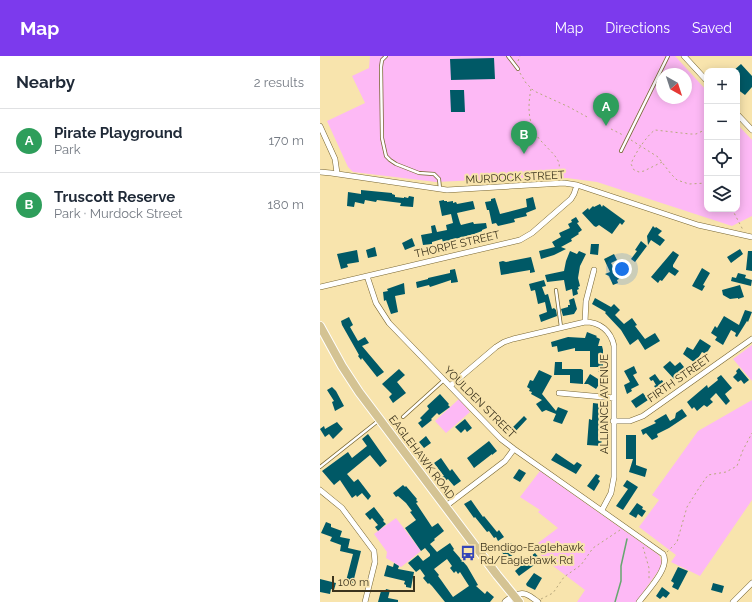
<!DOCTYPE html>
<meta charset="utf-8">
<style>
body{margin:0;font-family:Raleway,sans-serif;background:#f2f2f3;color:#1f2937}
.controls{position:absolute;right:12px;top:12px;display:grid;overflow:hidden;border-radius:8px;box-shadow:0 2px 10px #0003}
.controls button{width:36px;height:36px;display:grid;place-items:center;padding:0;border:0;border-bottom:1px solid #e0e1e3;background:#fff;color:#1f2937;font:20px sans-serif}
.compass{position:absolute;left:336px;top:12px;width:36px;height:36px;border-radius:50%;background:#fff;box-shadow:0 2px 10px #0003;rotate:141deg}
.scale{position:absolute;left:12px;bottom:10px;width:83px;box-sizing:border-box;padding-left:4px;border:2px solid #3b331d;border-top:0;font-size:11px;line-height:14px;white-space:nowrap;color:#3b331d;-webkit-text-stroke:3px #f8e4ad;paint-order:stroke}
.you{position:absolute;left:302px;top:213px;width:14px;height:14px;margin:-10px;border:3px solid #fff;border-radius:50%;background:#1a73e8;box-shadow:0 0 0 6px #1a73e833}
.badge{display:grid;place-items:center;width:26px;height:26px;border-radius:50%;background:#7c3aed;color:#fff;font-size:13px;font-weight:700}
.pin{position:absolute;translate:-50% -33px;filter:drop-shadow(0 1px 2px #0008)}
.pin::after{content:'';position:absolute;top:21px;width:14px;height:12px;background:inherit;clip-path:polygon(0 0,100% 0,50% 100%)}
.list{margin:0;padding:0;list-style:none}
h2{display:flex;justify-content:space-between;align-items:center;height:52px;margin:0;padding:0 16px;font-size:17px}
h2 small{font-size:13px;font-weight:400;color:#747a83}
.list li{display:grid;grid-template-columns:26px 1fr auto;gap:12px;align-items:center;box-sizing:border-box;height:64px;padding:0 16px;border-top:1px solid #e0e1e3}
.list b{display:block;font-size:15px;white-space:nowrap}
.list p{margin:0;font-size:13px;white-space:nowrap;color:#747a83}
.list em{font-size:13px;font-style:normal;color:#747a83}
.icon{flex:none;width:22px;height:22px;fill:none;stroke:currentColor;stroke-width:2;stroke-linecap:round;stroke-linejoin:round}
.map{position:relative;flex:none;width:432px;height:546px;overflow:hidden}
header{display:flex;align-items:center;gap:24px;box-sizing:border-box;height:56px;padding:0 20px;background:#7c3aed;color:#fff}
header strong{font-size:19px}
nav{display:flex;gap:22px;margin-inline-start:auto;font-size:14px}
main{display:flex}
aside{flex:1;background:#fff}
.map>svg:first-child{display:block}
.green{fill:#fdb9f5;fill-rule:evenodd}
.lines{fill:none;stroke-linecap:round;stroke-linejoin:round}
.stream{stroke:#66a76f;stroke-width:1.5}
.building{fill:#005966;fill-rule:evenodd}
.service-casing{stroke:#786632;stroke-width:4}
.minor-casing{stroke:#786632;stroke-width:6}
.secondary-casing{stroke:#786632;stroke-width:8}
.primary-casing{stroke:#fff;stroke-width:10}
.path{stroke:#b8a87c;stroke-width:1;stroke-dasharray:2 3;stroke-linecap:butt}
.service{stroke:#fff;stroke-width:2.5}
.minor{stroke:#fff;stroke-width:5}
.secondary{stroke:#fff;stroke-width:7}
.primary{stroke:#d4c393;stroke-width:8}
.labels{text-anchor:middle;stroke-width:4;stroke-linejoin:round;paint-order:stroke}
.street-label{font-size:11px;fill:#3b331d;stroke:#f8e4ad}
.poi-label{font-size:11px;fill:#3b331d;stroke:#f8e4ad;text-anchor:start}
</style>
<header>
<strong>Map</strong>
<nav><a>Map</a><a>Directions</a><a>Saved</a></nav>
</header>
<main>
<aside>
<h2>Nearby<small>2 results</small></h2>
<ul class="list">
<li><span class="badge" style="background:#2e9e5b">A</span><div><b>Pirate Playground</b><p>Park</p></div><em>170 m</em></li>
<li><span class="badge" style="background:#2e9e5b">B</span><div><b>Truscott Reserve</b><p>Park · Murdock Street</p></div><em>180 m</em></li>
</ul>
</aside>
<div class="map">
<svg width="432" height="546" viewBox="0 0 432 546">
<rect width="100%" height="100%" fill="#f8e4ad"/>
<path class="green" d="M50 0H355L387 35V153H417V68L432 84V160L412 170 277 126 247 122H203L116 126 33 116 28 111 7 65 45 47 32 20 49 12ZM342 18H366V42H342Z
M432 289V325L413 303Z
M139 343 150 356 126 377 115 365Z
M432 344V444L380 520 351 506 356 499 319 471 339 444 332 439 378 375Z
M220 415 339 499 342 506 339 514 316 546H257L265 534 224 503 214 490 238 472 218 456 220 454 200 441Z
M76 462 101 495 81 511 66 502 67 496 54 478Z"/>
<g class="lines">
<path class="stream" d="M295 546 301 525V510L307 483"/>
</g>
<path class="building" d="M174 2 175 23 131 24 130 3Z
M421 8 432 20V31L425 39 417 33V15H413Z
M130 34H144L145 56H131Z
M41 134 72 137V138L75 139V141L84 142V141L88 142 89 140 94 141 93 151 80 150 81 147 57 144 56 146 45 144 44 148 35 146 34 151 27 150 28 136 41 138Z
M213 141 216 153 206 157 207 160 194 163 195 166 178 170 176 167 172 168 169 154H167L165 146 171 145V143L175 142 180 158 207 151 206 143Z
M124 144V145H127V146L133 145V147L136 146 137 148 153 145 155 153 137 157 140 167 141 169 153 166 154 168 166 167 167 172 162 174V175L154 178 123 186 122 183 112 186V188L103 189 101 179 112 177 111 170 115 169 117 176 127 174 126 169 133 167 131 158 122 160 119 145Z
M280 148 282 151 283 149 305 165 302 169 300 167 292 178 279 169 276 171 274 170 262 157 268 152 269 154 273 150 274 151Z
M256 161 259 166 257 167 262 174 258 177 259 178 251 183 252 185 241 191 246 193 234 199 221 203 219 195 235 191 232 186 241 181 239 177 250 172 248 168 252 166 251 164Z
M333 170 335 172 336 171 342 175 338 179 345 184 340 190 331 184 328 189 327 180Z
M92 182 95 190 85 194 82 187Z
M321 185 327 190 315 206 311 203 317 195 315 194Z
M271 188H279L278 199 270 198Z
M55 191 57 200 48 202 46 194Z
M420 193 423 198 411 207 407 201Z
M37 194 39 206 27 208 28 211 21 213 17 198Z
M250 195 257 198 259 195 266 198 260 210 258 222 260 230 258 231 259 233 257 234 258 238 253 240 252 233 246 235 244 224 227 226 225 219 244 215 246 205Z
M353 195 359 199 353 209V211L359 215 355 220 349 216 342 225 340 224 338 227 331 221Z
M428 195H432V215L426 214Z
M294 198 297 204 291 207 295 214 302 211 304 217 300 218V220L298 221 299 223 297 224 298 227 293 229 289 220 285 218 290 216 284 203Z
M211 201 215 216 210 217V214L181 219 179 206 183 205 186 206Z
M382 212 390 217 383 229 385 230 382 235 372 230Z
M135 213 138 226 131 227V224L110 231 109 229 97 232 96 226 108 223V222L130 217V214Z
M418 217 426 219 425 222 432 224 431 230 411 225 412 221 416 222Z
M224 224 226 230 222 231 225 239 228 238 232 253 234 252 236 254 237 260 221 266 219 259 227 256 225 246 218 248 215 234 211 235 209 228Z
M84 227 85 238 75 240 78 256 71 258 66 244 64 245 63 236 68 235 67 233Z
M420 229 424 241 418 243V242L410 243 403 239 402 234Z
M254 242 257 253 254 258 243 260 241 253 248 251V249H250L249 244Z
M275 242 291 251 294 248 300 254 295 259 304 268 312 262 317 269 315 270 325 283 335 277 340 285 325 294 318 283 310 289 301 274 285 257 286 256 272 248Z
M425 254 432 256 428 266 427 265 417 281 415 280 416 277 411 274 403 289 395 284 397 281 391 277 395 270 397 272 404 260 419 269Z
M29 261 33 269 30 271 38 285 45 281 49 287 42 290 64 316 57 321 42 302 41 304 38 300 39 299 22 269 21 265Z
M267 276 277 280 276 281 280 283 278 290H282L283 294V316H278V311H270V295H255V292L238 296 237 290 232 291 231 286 248 281 265 282Z
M380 283 391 290 386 298 382 296 375 307 363 298 367 291 373 294Z
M350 305 355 310 360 306 364 311 358 318 359 320 355 324 343 311Z
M235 306H242V313H261L263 314V328L250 327V319H234Z
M314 310 317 317 313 319 319 329 311 333 312 335 307 338 304 329 310 326 304 315Z
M419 312 429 324 424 328 421 324 418 326 413 321 417 317 416 315Z
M79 313 85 319 77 326 86 337 73 347 69 341 72 338 62 328Z
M219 314 232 320 222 338 236 355 238 351 248 355 242 368 233 365 236 358 226 354 222 356 216 348 222 344 211 338 212 336 209 335 210 333 207 331 210 324 213 325Z
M270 318 278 323V322L284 325 281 330H278L276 333 268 328H264Z
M335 318 340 325 342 324 345 329 337 334 334 330 336 329 333 324 331 325 329 322Z
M401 319 412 332 405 338 410 345 406 349 396 337 390 343 393 346 387 351 384 349 377 355 374 351 372 353 367 346 387 329 388 332 398 324 397 322Z
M12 331 16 335 24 350 15 355 12 346 14 345 7 334Z
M323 337 328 344 316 352 311 345Z
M120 338 129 348 128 349 130 351 119 359 117 357 111 363 112 364 102 372 98 367 102 364 100 362 109 353 107 350Z
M273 347 281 348V353L279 352 278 382H282L281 390 267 389 269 363 272 364Z
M362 353 367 360 349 372 337 378 338 381 332 384 326 377 323 379 321 374 336 367 334 365 346 358 350 365 355 362 356 357Z
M204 360 207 363 194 377 190 374Z
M145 363 152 372 147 376 145 373 141 377 135 371Z
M17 366 23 373 13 383 9 378 5 381 0 373 4 370 5 373Z
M48 378 67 405 60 411 50 399 27 418 34 426 38 423 51 440 48 444 42 437 37 441 36 439 32 442 20 424 14 429 2 415 28 396 32 402 47 390 42 383Z
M306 379H316V409L327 413 325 421 309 416 313 403H306Z
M106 380 111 387 104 392 99 386Z
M169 385 177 395 172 399V398L154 412 147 402Z
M236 397 254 409 257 406 262 409 256 418 231 404Z
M121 402 130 415 132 413 141 425 134 430 128 423 125 425 122 421 124 420 114 407Z
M199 413 206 417 200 426 193 422Z
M276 418 280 420 278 423 280 425 274 435 267 430Z
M307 424 318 431 303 454 296 450 308 433 303 430Z
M83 429 85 431 86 430 97 443 96 444 98 446 96 447 112 471 118 467 124 475 114 483 115 484 110 488 117 496 130 487 134 493 133 494 147 510 158 529 156 530 165 538 167 535 174 541 170 546H125L112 530 109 527 108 528 103 522 105 520 100 513 96 516 88 507 98 499 103 505 110 500V498L105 492 101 495 85 472 96 464 90 456 92 455 86 447 78 440 76 441 73 437ZM127 503 132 510 130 512 134 517 136 515 138 518 140 516 149 530 133 541 121 524 118 520 119 519 114 513Z
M151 444 163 461 164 460 177 476 179 474 184 481 178 485 176 481 174 482 169 475 167 476 155 461 154 462 144 448Z
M317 447 323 451 322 453 326 455 322 461 318 458 316 462 309 458Z
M54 451 64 464 63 465 66 468 58 475 55 471 58 469 52 462 50 464 45 458Z
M6 466 11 468V471L22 475 20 481 30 483 28 492 41 495 33 527 26 525 33 498 20 495 21 489 10 485 12 481 1 477Z
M191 487 198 495 187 503 181 495Z
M215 497 221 504 199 520 195 515 204 507 203 506Z
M74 507 79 510 78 513 94 516 91 532 86 531V529L84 528 85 525 64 520 67 509 73 511Z
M358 511 368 515 358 534 352 531 354 527 351 525Z
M214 517 222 522 215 534 207 530 206 528Z
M0 523 16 527 14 534 11 533 10 538 0 536Z
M393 527 404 530 402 537 391 534Z
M342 531 350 537 346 542 343 540 340 543 336 540Z
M66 533 70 534 68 542 78 544V546H58L61 535 65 536Z"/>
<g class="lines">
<defs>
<path id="service" d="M66 0 62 4 61 11 62 82 66 100 70 104 76 108 99 117 114 118 119 123 120 133
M188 0 198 13
M301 95 348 0
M236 234 241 271
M83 361 124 324
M0 411 58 365"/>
<path id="minor" d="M364 0 387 25
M417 58 432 74
M0 70 15 103 17 117
M0 116 11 117 127 134 244 127 257 129 378 169 432 181
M47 220 56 247 69 267 181 383 194 393 343 498C351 511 327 535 319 546
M0 231 200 184 212 177 251 143 254 138 257 129
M265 266 266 245 274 214
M130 330 176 291 184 286 193 283 265 266C280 266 291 275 294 290V421L291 437 282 454
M239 337 294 342
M293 365H310L323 360 432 283
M0 434 22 452 54 495 55 506 45 546
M126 450 185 405 194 393
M194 540C204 534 210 540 218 546
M413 546 432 527"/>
<path id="secondary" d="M186 546 194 540"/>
<path id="primary" d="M0 270 22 310 39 336 177 519 199 546"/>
</defs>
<use href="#service" class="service-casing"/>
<use href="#minor" class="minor-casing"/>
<use href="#secondary" class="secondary-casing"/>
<use href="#primary" class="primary-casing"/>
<path class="path" d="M198 5 200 0
M200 17 206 27 214 35 249 51 269 62
M211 33C207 53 208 73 224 88 229 94 236 99 239 107 240 112 238 117 239 123
M291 73 303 79
M311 84 338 101 351 118 357 124 369 128 387 127
M342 106 324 115 319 116 314 114 311 108C314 99 327 79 335 74L370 78H376L387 73
M412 153 423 174
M323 491 329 512V525
M347 496 357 486 367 451 379 432 388 419 406 416 417 410 423 394 432 377
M221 543 233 537 244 521 261 509 273 492 300 474"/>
<use href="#service" class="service"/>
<use href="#minor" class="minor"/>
<use href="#secondary" class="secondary"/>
<use href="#primary" class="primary"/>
</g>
<defs>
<symbol id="bus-bare" viewBox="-9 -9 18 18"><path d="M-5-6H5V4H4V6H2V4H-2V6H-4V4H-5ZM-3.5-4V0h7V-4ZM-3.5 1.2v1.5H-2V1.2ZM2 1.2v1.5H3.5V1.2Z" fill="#3445b8" stroke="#f8e4ad" stroke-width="2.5" paint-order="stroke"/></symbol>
</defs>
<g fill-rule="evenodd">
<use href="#bus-bare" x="137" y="486" width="22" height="22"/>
</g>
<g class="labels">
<g class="street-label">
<text transform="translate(195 121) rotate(-3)" y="4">MURDOCK STREET</text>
<text transform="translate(137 188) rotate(-13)" y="4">THORPE STREET</text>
<text transform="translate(359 322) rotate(-35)" y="4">FIRTH STREET</text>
<text transform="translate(160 346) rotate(45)" y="4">YOULDEN STREET</text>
<text transform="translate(284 348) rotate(-90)" y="4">ALLIANCE AVENUE</text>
<text transform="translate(102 401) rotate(53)" y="4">EAGLEHAWK ROAD</text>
</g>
<g class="poi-label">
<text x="160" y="495">Bendigo-Eaglehawk<tspan x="160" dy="13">Rd/Eaglehawk Rd</tspan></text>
</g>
</g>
</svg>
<div class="controls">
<button>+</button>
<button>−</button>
<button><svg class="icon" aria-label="locate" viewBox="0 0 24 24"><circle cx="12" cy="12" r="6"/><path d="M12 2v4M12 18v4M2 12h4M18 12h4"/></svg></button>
<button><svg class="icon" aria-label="layers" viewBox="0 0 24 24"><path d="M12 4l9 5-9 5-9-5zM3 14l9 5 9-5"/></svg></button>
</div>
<svg class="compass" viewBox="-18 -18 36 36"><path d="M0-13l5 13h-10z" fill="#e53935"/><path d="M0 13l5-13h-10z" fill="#747a83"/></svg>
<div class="scale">100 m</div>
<div class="you"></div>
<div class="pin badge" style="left:286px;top:70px;background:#2e9e5b">A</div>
<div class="pin badge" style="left:204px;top:98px;background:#2e9e5b">B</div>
</div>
</main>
